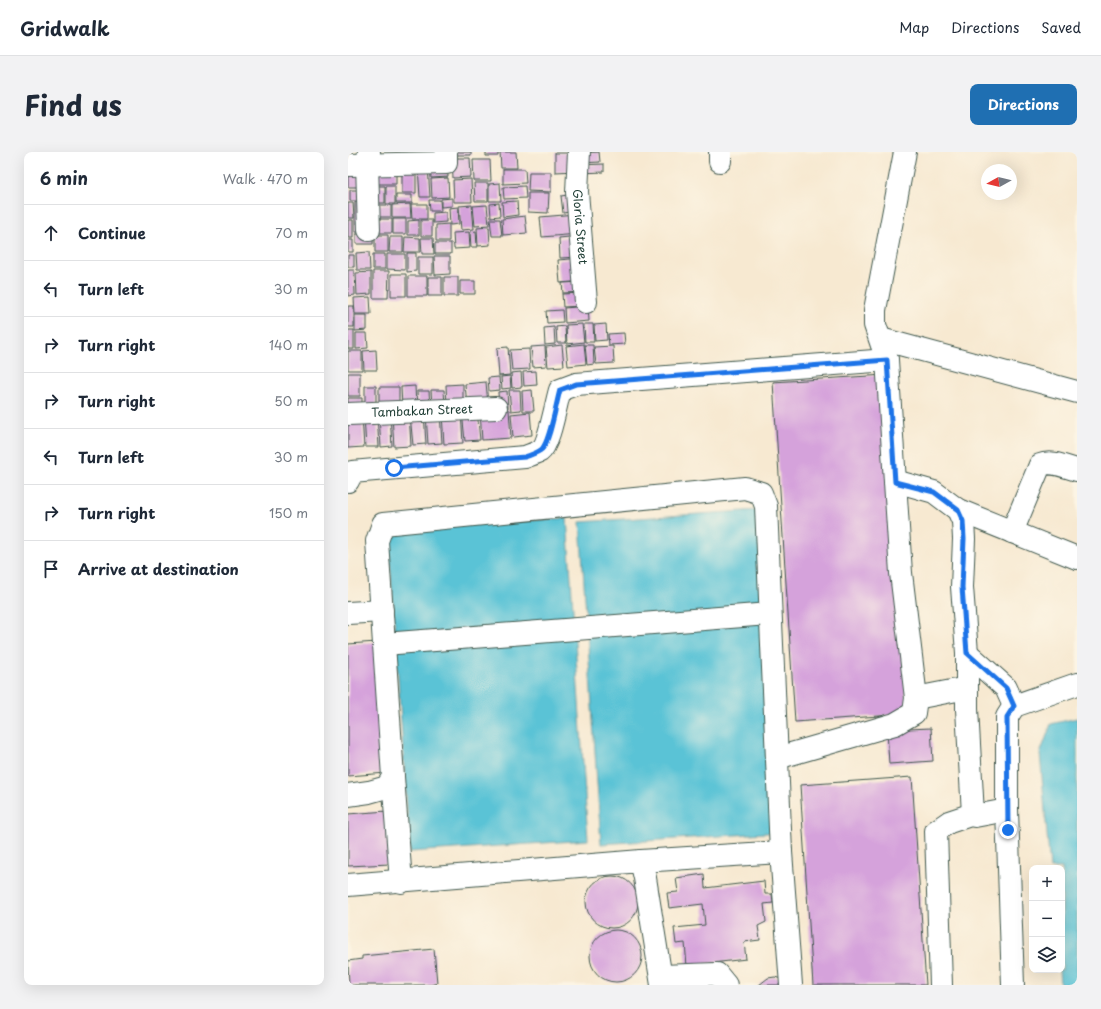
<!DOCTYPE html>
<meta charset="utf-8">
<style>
body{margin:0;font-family:"Playpen Sans",sans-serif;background:#f2f2f3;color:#1f2937}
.controls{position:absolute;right:12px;bottom:12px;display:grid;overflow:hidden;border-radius:8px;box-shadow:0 4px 16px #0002}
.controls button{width:36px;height:36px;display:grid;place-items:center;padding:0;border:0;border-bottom:1px solid #e0e1e3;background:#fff;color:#1f2937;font:20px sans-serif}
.compass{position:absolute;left:633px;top:12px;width:36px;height:36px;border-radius:50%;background:#fff;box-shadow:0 4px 16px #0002;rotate:262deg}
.stop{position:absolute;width:12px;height:12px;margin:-9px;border:3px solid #1a73e8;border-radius:50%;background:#fff}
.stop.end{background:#1a73e8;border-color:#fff;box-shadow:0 1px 4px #0008}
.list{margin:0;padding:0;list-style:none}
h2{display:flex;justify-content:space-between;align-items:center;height:52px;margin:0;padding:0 16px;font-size:17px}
h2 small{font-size:13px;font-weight:400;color:#747a83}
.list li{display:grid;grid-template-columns:26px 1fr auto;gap:12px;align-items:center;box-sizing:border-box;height:56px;padding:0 16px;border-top:1px solid #e0e1e3}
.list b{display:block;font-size:15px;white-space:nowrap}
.list em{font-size:13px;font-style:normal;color:#747a83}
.icon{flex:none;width:22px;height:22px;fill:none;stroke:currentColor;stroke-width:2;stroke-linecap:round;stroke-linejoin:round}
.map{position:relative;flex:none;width:729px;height:833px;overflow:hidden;border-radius:8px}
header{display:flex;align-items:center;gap:24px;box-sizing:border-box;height:56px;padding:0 20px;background:#fff;border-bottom:1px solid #e0e1e3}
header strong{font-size:19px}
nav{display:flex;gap:22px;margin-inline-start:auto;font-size:14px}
.intro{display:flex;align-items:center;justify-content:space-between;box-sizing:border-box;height:96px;padding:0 24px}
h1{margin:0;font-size:28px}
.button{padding:10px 18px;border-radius:8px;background:#1f6fb2;color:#fff;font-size:14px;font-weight:700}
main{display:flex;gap:24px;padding:0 24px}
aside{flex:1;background:#fff;border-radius:8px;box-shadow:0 4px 16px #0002}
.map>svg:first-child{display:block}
.water{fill:#5ac3d6;stroke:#3c8085}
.building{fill:#d5a2db}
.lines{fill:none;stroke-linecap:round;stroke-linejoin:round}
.minor-casing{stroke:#3f574c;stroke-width:24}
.minor{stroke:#fff;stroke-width:22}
.route{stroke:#1a73e8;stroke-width:5}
.labels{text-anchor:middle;stroke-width:3;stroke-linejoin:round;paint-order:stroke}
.street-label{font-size:12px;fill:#1f3d34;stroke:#fcf5e5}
</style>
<header>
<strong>Gridwalk</strong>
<nav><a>Map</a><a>Directions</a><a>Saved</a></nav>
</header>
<div class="intro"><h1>Find us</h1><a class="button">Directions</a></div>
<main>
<aside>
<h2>6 min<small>Walk · 470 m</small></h2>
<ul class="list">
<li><svg class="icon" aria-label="ahead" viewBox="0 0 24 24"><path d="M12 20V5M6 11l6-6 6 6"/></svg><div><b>Continue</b></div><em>70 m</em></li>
<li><svg class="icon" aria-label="left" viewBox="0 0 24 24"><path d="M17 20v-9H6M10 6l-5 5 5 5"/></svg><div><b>Turn left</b></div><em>30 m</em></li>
<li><svg class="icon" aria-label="right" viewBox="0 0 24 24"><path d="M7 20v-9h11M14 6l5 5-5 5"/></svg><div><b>Turn right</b></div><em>140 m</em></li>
<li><svg class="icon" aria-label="right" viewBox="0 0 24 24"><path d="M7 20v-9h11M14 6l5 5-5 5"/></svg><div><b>Turn right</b></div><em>50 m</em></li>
<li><svg class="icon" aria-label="left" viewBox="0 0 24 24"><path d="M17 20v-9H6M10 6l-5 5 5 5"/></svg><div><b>Turn left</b></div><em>30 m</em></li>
<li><svg class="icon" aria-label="right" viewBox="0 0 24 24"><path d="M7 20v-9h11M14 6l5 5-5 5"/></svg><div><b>Turn right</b></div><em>150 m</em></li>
<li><svg class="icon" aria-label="arrive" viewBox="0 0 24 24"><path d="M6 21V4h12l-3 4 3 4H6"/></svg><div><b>Arrive at destination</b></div></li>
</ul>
</aside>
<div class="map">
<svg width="729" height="833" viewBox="0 0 729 833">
<rect width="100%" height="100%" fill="#fcf5e5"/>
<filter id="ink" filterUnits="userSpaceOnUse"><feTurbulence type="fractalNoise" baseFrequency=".025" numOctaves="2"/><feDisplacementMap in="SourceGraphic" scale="8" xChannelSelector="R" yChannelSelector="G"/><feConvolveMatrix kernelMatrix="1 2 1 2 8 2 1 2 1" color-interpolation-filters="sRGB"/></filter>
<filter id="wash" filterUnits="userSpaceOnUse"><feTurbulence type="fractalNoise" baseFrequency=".012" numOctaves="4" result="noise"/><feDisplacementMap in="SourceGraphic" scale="16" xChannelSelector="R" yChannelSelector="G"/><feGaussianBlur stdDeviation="0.9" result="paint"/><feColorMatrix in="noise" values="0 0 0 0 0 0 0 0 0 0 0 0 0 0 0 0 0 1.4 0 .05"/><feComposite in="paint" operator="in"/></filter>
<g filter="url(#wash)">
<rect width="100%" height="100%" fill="#f7e9d1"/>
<path class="water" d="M410 358 432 680 253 692 232 370Z
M219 366 240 688 62 700 40 378Z
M729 566V833H712L711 818H714V716H702L692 602 703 572Z"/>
<g id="blocks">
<path class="building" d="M104 0H123V3H104Z
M138 0H150V4H138Z
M152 0H168L169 16H153Z
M251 0 252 10 233 11V1Z
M207 1H228L229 19 207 20Z
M104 6H122L123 25 105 26Z
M125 8H142L143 29H126Z
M99 12 100 25 83 26 82 13Z
M256 12V20L233 21 232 13Z
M80 14 82 45H72L70 15Z
M0 15H14V35H0Z
M23 15H48V32H23Z
M54 15H68V41H54Z
M155 17H177L178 31 155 32Z
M181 20H203V40L180 39Z
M100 26 101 45 84 46 83 27Z
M123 27 124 50H106L105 28Z
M126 31H140V49H127Z
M152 31 153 49H141V32Z
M23 34H37V51H23Z
M38 34H47V52H38Z
M177 34 178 46 156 47 155 35Z
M2 38H18V49H2Z
M180 41H201L200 61 180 60Z
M225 42 228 59 215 61 213 44Z
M48 43H64V51H48Z
M104 46V54L93 55V47Z
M81 48H92L93 59H82Z
M169 49 170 63 155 65 154 50Z
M7 50H18V80H7Z
M0 51H5L6 66H0Z
M151 51 152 64 143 65 142 52Z
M62 52 63 66H44V53Z
M63 52H79V67H64Z
M24 53H43V65H24Z
M124 53 126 77 113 78 111 54Z
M139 53 141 73 127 74 125 54Z
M110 55 111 72 102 73 101 56Z
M98 60V70L85 71V61Z
M228 62 230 82 194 85 192 65Z
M177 64 179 81 155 83 154 67Z
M24 67H44V81H23Z
M45 67H58V82H45Z
M142 67H152L154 84H144Z
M0 68H5V86H0Z
M71 68V83H60V69Z
M73 68H84V84H73Z
M101 72V89H88V73Z
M141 75 142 93 130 94 129 76Z
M128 79 129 95H123L122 80Z
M121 80 122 96 106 97 105 81Z
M8 82H25V92H8Z
M27 83H40V100H27Z
M231 84 232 105 212 106 211 86Z
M42 85H55V100H41Z
M57 85 72 86V100H56Z
M73 86H85L86 102H74Z
M0 88H5V100H0Z
M87 91H103V102H87Z
M21 100 22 118H9L8 101Z
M59 101H68V119L59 120Z
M25 102H37V117H25Z
M39 102H57V118L39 117Z
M0 103H6V115H0Z
M86 104H102V122L87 123Z
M70 105H85V122H70Z
M234 106 235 129 212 131 210 108Z
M0 118H6L7 143 0 144Z
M25 119H41L40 146H25Z
M23 120V142L9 143 8 121Z
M43 122H58V144H43Z
M60 124H79V144H60Z
M80 125H94V144H80Z
M96 125H110V144H96Z
M112 129H127V142H112Z
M234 130 235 140 215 141 214 131Z
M236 141 237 154 215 155 214 142Z
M22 145 23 162H7L6 146Z
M0 154H6V175H0Z
M240 154 241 169 217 171 216 156Z
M214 158 215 170 199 171 198 159Z
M7 163H19V178L7 179Z
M234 172 236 190 219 192 218 173Z
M236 172H245L246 190H237Z
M258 172 259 188 247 189 246 173Z
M217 174 218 191H209L208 175Z
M206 175 207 192 197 193 196 176Z
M0 178H6V197H0Z
M8 181H19L20 196 8 197Z
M276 181 277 192 261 193 260 182Z
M236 192 238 212 220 214 218 194Z
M214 193 216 214 200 215 198 195Z
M237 193H245L246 212 239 213Z
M197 194 198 214 185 215 183 195Z
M265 194 266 211 248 212 246 195Z
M160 195 162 223 151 224 149 196Z
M181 197 182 217 164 218 162 198Z
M28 198 29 218H16L15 199Z
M0 199H14V218H0Z
M188 219 189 233 176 234 175 220Z
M173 220 174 235 164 236 163 221Z
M0 221H12V244H0Z
M537 223 559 562 447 570 425 230Z
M162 224 163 236 154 237 153 225Z
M151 225 152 238 141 239 140 226Z
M138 230 140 252 119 254 117 232Z
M115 232V254H99L98 233Z
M17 234H28V254H17Z
M67 234 68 255H54L53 235Z
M31 235H51V255L31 256Z
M83 238H96L97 254H84Z
M161 238H172L173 258 163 259Z
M184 238 186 259H175L174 239Z
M69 239H81L82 255H70Z
M159 239 160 256H151L150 240Z
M0 246H14V258H0Z
M129 258 132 288 117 289 114 259Z
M161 258 163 286 134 288 132 260Z
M113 260 115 291 96 292 94 262Z
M182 260 184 283 165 285 163 262Z
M76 261 78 292 65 293 62 263Z
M92 261 94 291 80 292 78 262Z
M61 262 63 294 46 295 44 263Z
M29 263 31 295H18L16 264Z
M42 263 44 294 33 295 31 264Z
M14 265 16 295 0 296V266Z
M29 490 39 621 0 624V492Z
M583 576 585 609 541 612 539 578Z
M564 625 578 833H465L452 633Z
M39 659 42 712 0 714V662Z
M356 722 357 736 416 729 417 742H424L425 751 416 752 418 770 410 774 412 788 396 790 398 807 339 814 337 791 328 792 326 776 357 773 355 752 321 756 319 741 330 740 328 726Z
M238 750a26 26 0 1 1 52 0a26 26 0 1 1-52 0Z
M242 804a26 26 0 1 1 52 0a26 26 0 1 1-52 0Z
M86 797 89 831 83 833H1L0 809 14 807V804Z
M427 825 433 827 436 833H411L420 826Z"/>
</g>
</g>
<g filter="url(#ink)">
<use href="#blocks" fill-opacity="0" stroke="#3f574c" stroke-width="1"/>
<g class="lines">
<defs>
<g id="minor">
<path id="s1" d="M231 0 229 40 238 150"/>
<path d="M372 0V9"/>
<path d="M0 13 98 11V0"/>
<path d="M21 78 19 12 21 0"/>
<path d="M533 187 729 240"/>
<path id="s2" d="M0 262 148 256"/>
<path d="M0 329 4 320 177 305C182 303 188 301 192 299 201 293 208 251 212 238L228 232 539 208"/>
<path d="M547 329 586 340 610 358 615 369 616 387 614 435 619 501V557L625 662"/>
<path d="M610 358 729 406"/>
<path d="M664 380 692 313C704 308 717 315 729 318"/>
<path d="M0 461 34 459"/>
<path d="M36 492 422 462"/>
<path d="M619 501 658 536 666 554"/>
<path d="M568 546 619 536"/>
<path d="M429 606 547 572 566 561 568 546 553 421 539 208 527 173V158L557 0"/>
<path d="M45 625 53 730"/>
<path d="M0 643 21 640 39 635 45 625 29 389 35 372 397 336 413 341 418 354 433 700 443 833"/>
<path d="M293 709 433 700"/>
<path d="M0 733 293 709 297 726 314 833"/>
<path d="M313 824 369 822 378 833"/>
<path d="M593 833 588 679 601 670 625 662 627 664 659 658"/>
<path d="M665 833 659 658V565L666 554 729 532"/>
</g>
</defs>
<use href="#minor" class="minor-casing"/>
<use href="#minor" class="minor"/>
</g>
</g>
<g class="lines" filter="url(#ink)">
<path class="route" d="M46 316 177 305C182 303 190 301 194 297 202 289 208 252 212 238L228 232 539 208 547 330 586 340 610 358 615 369 616 387 614 435 619 501 658 536 666 554 659 565 660 678"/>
</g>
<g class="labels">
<g class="street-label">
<text dy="4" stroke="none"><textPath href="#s1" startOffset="75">Gloria Street</textPath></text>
<text dy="4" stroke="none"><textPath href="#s2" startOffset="74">Tambakan Street</textPath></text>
</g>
</g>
</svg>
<div class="controls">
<button>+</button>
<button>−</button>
<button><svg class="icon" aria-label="layers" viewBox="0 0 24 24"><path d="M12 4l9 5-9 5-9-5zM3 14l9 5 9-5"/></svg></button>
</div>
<svg class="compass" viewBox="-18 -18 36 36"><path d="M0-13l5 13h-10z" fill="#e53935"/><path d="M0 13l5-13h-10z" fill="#747a83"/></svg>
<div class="stop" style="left:46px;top:316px"></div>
<div class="stop end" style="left:660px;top:678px"></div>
</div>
</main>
